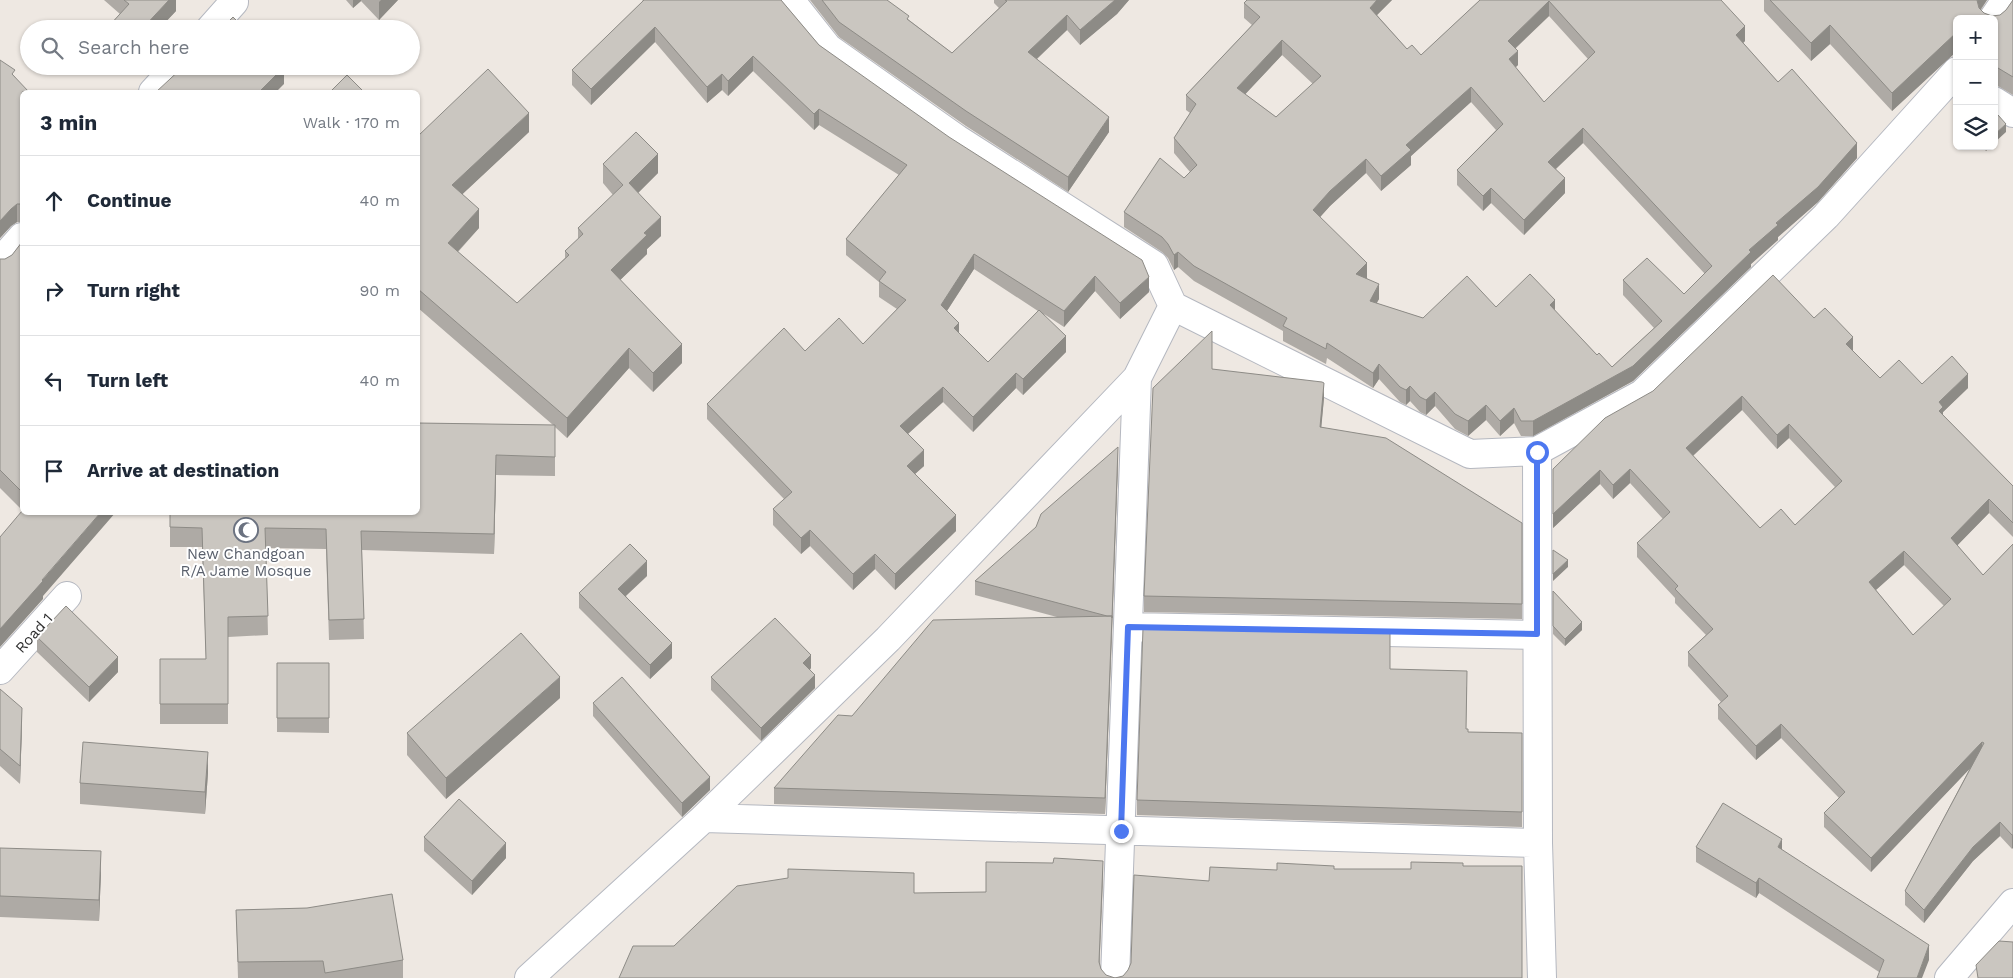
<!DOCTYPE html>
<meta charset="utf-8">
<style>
body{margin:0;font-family:"Work Sans",sans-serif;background:#f2f2f3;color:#1f2937}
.controls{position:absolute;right:15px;top:15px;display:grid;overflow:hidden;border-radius:8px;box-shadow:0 1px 4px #0004}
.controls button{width:45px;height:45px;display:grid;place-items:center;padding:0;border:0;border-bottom:1px solid #e0e1e3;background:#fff;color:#1f2937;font:25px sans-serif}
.stop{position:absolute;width:15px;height:15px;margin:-11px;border:4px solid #4d78f0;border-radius:50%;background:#fff}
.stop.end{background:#4d78f0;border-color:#fff;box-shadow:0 1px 5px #0008}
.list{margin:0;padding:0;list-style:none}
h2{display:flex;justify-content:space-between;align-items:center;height:65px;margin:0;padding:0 20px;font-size:21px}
h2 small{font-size:16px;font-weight:400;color:#747a83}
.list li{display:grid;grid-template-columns:32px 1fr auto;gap:15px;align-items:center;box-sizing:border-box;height:90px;padding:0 20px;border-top:1px solid #e0e1e3}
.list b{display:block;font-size:19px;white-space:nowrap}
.list em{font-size:16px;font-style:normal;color:#747a83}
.icon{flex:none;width:28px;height:28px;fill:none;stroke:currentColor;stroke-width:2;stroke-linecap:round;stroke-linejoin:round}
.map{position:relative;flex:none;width:2013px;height:978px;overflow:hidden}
.search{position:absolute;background:#fff;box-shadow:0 1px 4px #0004;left:20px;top:20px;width:400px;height:55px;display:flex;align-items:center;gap:12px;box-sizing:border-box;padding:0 18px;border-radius:28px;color:#747a83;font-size:19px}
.panel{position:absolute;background:#fff;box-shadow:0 1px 4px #0004;left:20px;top:90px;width:400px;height:425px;border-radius:8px}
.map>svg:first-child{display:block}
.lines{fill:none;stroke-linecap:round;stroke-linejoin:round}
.minor-casing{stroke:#b5b8c0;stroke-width:30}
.minor{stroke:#fff;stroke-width:28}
.wall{fill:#aeaaa5;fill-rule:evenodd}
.shaded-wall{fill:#8d8b86}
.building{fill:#cac6c0;stroke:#8d8b86;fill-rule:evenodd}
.route{stroke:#4d78f0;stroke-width:6}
.labels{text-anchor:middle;stroke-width:4;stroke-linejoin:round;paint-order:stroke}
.worship-label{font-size:15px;fill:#5b616d;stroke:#fff}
.street-label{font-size:15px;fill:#2e2e2e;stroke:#fff}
</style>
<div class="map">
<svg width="2013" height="978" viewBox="0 0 2013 978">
<rect width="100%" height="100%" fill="#eee8e2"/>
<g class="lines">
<defs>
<path id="minor" d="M1993 19 2006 0
M210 29 234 2
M153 92 177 66
M1994 101 2013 113
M0 262 22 237
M1173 306 1470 454 1537 451 1642 394 1826 216 1957 71
M1537 451 1538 843 1542 978
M1128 627 1537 635
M0 670 67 596
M704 818 1538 843
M529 978 704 818 888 639 1137 378 1173 306 1154 265 957 139 828 48 790 0
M1115 978 1137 378
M1949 978 2013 903"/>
</defs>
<use href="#minor" class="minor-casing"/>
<use href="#minor" class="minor"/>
</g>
<path class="wall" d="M104 0H176V11L159 29H109V26L120 14Z
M346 0H398L379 20 361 1 353 8Z
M642 0H781L819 45 1149 292 1120 319 1095 291 1064 327 1044 314 1066 352 1023 395 1016 388 973 432 943 402 908 434 924 466 915 474 956 531 895 590 875 569 853 590 810 546 801 554 773 525V509L784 499 707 419V404L805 351 863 344 897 309 879 297V282L846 255V239L899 175 819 125 814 130 753 71 728 96 722 90 707 103 655 42 591 105 572 85V70L643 1ZM974 269 1038 311 988 362 959 333 947 311Z
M810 0H887L909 20 952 53 999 8 994 3V0H1129L1117 14 1080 45 1067 30 1037 59 1109 132 1068 192 966 126 839 37Z
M1247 0H1392L1377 15 1407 49 1421 55 1480 0H1721L1745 41 1743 43 1778 82 1857 158 1818 202 1778 237V240L1751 264V267L1633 381 1533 436H1521L1514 423 1500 436 1486 420 1468 436 1455 429 1435 406 1426 415 1420 412 1410 401 1406 405 1400 402 1379 379 1373 388 1327 358 1326 364 1283 341V331L1194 281 1178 267 1174 270 1168 258 1162 252 1124 227V212L1184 178 1190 172 1174 153V138L1190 113 1186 110V95L1252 25 1244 18V3ZM1549 16 1588 59 1544 102 1515 67 1518 65 1516 48ZM1282 55 1313 84 1276 117 1245 94ZM1471 102 1496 130 1457 170V185L1483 211 1491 203 1524 235 1565 193 1556 169 1583 143 1705 274 1684 294 1623 280V295L1654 328 1612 367 1597 355 1555 311 1496 307 1423 318 1376 303 1379 299 1367 278 1320 217 1330 206 1366 173 1381 191 1411 165V156Z
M1764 0H1987L1981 10 1984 13 1992 16 2000 15 2006 10 2013 0V95L1998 86 1994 83V19H1957V51L1892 111 1830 44 1811 61 1764 11Z
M0 60 15 77 22 92V222H17L11 226 0 238Z
M529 132 462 194 479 228 458 252 517 303 565 258V251L578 239V228L613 195 603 183V164L658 173 638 193 661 236 647 249V254L620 280 682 363 653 392 629 368 567 438 555 427V476L496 475 494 554 362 550 364 639 329 640 326 549 266 548 268 635 228 637V724H160V659H206L202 547H170V512L418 423 553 425 418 308V136Z
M1981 146H1990L1986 151Z
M22 242V510L0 488V259H5L12 255Z
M1814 318 1853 351 1880 378 1922 384 1968 388 1943 412V415L2013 486V537L1989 513 1957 545 1983 575 2013 544 2012 849 2000 836 1973 861 1924 923 1905 905V891L1970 768 1871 872 1824 827V813L1839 798 1781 738 1756 760 1718 719V705L1721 702 1688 666V652L1706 635 1675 603V598L1637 557V543L1663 519 1630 483 1613 499 1600 484 1553 528V469ZM1742 410 1777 449 1789 438 1835 487 1795 525 1760 528 1693 456ZM1904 565 1944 606 1913 635 1876 590Z
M1212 369 1324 398 1321 427 1522 523V619L1144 612V596Z
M1118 462 1105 814 774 804V788L852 716 1057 617 975 595V581Z
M647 576 626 596 672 658 650 679 579 608V593Z
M1553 591 1582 630 1565 646 1553 634Z
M37 637 118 672 89 702 37 652Z
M277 663H329V733L277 732Z
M811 668 810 670 815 688 761 741 711 690V677Z
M1390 669 1467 687 1466 729 1468 732 1522 733V827L1137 815V800Z
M0 689 22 726 20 784 0 766Z
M560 698 446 799 407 755V733Z
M593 703 710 790 682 817 593 716Z
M208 773 205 814 80 804V783Z
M424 837 506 858 472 895 424 851Z
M1696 847 1782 850 1929 960 1879 972 1759 893 1756 898 1696 862Z
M0 848 101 872 99 921 0 917Z
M307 908 403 960V978H238L236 910Z"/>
<path class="shaded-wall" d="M169 0H176V11L159 29H142Z
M353 0H361V1L353 8Z
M381 0H398L379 20V2Z
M1115 0H1129L1117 14 1080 45V30Z
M1377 0H1392L1370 22V8Z
M1977 0H1987L1980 10Z
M1549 1V16L1508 55V41Z
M1067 15V30L1028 67V52Z
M1830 25V44L1811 61V43Z
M1745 26V41L1736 50V35Z
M655 27V42L591 105V89Z
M1957 32V51L1892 111V93Z
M1282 40V55L1237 103V88Z
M1518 51V65L1509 74V59Z
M753 56V71L728 96V81Z
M284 67V84L276 92H259Z
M722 74V90L707 103V87Z
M1471 87V102L1411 156V165L1381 191V176L1406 145Z
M819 109V125L814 130V114Z
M529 113V132L452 204V185Z
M1109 117V132L1068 192V177Z
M2006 124V132L1994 143V135Z
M1583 128V143L1548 176V162Z
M1857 143V158L1818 202 1778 237V240L1751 264V267L1633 381 1533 436V421L1633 366Z
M1986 146H1990L1986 151Z
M658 154V173L629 202V183Z
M1366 159V173L1330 206 1313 225V210L1330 191Z
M1565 178V193L1524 235V220Z
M1491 188V203L1483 211V196Z
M17 204V222L11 226 0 238V221L11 209Z
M479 209V228L448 262V243Z
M661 217V236L647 249V254L611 289V270L644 233Z
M1178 252V267L1174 270V255Z
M974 254V269L941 320V305Z
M1367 263V278L1356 288V274Z
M1095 276V291L1064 327V311Z
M1149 277V292L1120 319V303Z
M1379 284V299L1370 316V301Z
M1555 300V315L1550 305Z
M959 323V338L954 328Z
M1066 336V352L1023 395V379Z
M1853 337V351L1846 344Z
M682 344V363L653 392V373Z
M629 348V368L567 438V418Z
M1379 364V379L1373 388V373Z
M1016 373V388L973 432V417Z
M1968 374V388L1943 412V421L1939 425V402Z
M1324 383V398L1320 442V427Z
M1410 386V401L1406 405V390Z
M943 387V402L900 441V426Z
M1435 392V406L1426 415V400Z
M1742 396V410L1686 462V448Z
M1486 405V420L1468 436V421Z
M1514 408V423L1500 436V421Z
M1789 424V438L1777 449V435Z
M1118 447V462L1112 632V618Z
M924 450V466L907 481V466Z
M496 455V475L494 554V534Z
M1630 469V483L1613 499V485Z
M1600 470V484L1553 528V514Z
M1989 499V513L1951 552V538Z
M101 512H116L43 596V599L0 647V629Z
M956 515V531L895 590V574Z
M810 530V546L801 554V538Z
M1904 551V565L1869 596V582Z
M875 554V569L853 590V574Z
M1568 560V567L1553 581V574Z
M647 561V576L618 603V589Z
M1112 616V633L1105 814V798Z
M1582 622V630L1565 646V639Z
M672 643V658L650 679V665Z
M811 655V668L803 676V663Z
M118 657V672L89 702V687Z
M815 675V688L761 741V728Z
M560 677V698L446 799V778Z
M22 708V726L20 784V766Z
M1781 724V738L1756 760V746Z
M1982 742V756L1871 872V858Z
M208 752V773L205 814V792Z
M710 777V790L682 817V803Z
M2000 822V836L1973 861 1924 923V910L1973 847Z
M2012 835H2013V848L2012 849Z
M1782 839V854L1778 847Z
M506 843V858L472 895V881Z
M101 851V872L99 921V900Z
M1103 861V877L1099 977V962Z
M1759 878V893L1756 898V883Z
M1929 945V960L1922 978H1917Z"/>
<path class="building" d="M124 0H169L142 29H112L109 26 129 4Z
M644 0H781L819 45 949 137 1142 260 1149 277 1120 303 1095 276 1064 311 974 254 941 305 959 323 954 328 988 362 1039 310 1066 336 1023 379 1016 373 973 417 943 387 900 426 924 450 907 466 956 515 895 574 875 554 853 574 810 530 801 538 773 509 792 492 707 404 784 328 805 351 839 318 863 344 906 300 879 281 886 272 846 239 907 165 819 109 814 114 753 56 728 81 722 74 707 87 655 27 591 89 572 70Z
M822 0H887L909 16 907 19 952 53 1007 1 1005 0H1115L1080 30 1067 15 1028 52 1109 117 1068 177 966 111 839 22Z
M1247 0H1377L1370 8 1407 49 1412 45 1421 55 1480 0H1721L1745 26 1736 35 1778 82 1792 69 1857 143 1818 187 1776 223 1778 225 1749 250 1751 252 1633 366 1533 421H1521L1514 408 1500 421 1486 405 1468 421 1455 414 1435 392 1426 400 1420 397 1410 386 1406 390 1400 387 1379 364 1373 373 1327 343 1326 349 1283 326 1287 318 1194 266 1178 252 1174 255 1168 244 1162 237 1124 212 1160 158 1184 178 1197 165 1174 138 1196 104 1186 95 1260 17 1244 3ZM1549 1 1595 52 1544 102 1509 59 1518 51 1508 41ZM1282 40 1321 76 1276 117 1237 88ZM1471 87 1503 124 1457 170 1483 196 1491 188 1524 220 1565 178 1548 162 1583 128 1712 266 1684 294 1647 258 1623 280 1662 321 1612 367 1599 353 1597 355 1550 305 1555 300 1530 274 1496 307 1467 276 1423 318 1370 301 1379 284 1356 274 1367 263 1313 210 1330 191 1366 159 1381 176 1411 150 1406 145Z
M1770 0H1977L1979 8 1984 13 1992 16 2000 15 2006 10 2013 0V77L1998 68 1994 64V19H1957V32L1892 93 1830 25 1811 43Z
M233 17 245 29H221Z
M0 60 15 70 12 74 29 92H22V204H17L11 209 0 221Z
M184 66H284V67L259 92H156Z
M488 69 529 113 452 185 479 209 448 243 517 303 569 255 565 251 583 234 578 228 623 185 603 164 636 132 658 154 629 183 661 217 644 233 647 235 611 270 682 344 653 373 629 348 567 418 418 289V136Z
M347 75 364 92H330Z
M1994 112 1998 115 2006 124 1994 135Z
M22 242V492L0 470V259H5L12 255Z
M1773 275 1814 318 1825 308 1853 337 1846 344 1880 378 1899 360 1922 384 1952 356 1968 374 1939 402 1943 407 1939 411 2013 486V523L1989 499 1951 538 1983 575 2013 544V835H2012L2000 822 1973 847 1924 910 1905 891 1984 743 1982 742 1871 858 1824 813 1845 792 1781 724 1756 746 1718 705 1728 696 1688 652 1713 629 1675 589 1678 586 1637 543 1670 512 1630 469 1613 485 1600 470 1553 514V469L1605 418 1653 391ZM1742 396 1777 435 1789 424 1842 481 1795 525 1781 509 1760 528 1686 448ZM1904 551 1951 599 1913 635 1869 582Z
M1212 331V369L1322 382 1324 383 1320 427 1386 438 1522 523V604L1144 596 1153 388Z
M418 423 555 425V457L496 455 494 534 361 531 364 619 329 620 326 529 265 528 268 616 228 617V704H160V659H206L202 528 170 527V512H418Z
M1118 447 1112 618V616H1107L975 581 1036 527 1041 514Z
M22 511V512H101L42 580 43 581 0 629V537Z
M630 544 647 561 618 589 672 643 650 665 579 593Z
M1553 550 1568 560 1553 574Z
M1553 591 1582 622 1565 639 1553 626Z
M66 606 118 657 89 687 37 637Z
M1112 616 1105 798 774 788 838 715 852 716 933 620Z
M775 618 811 655 803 663 815 675 761 728 711 677Z
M1143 628 1390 632V669L1467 671 1466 729H1468V732L1522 733V812L1137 800Z
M521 633 560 677 446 778 407 733Z
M277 663H329V718H277Z
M622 677 710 777 682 803 593 703Z
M0 689 22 708 20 766 0 749Z
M83 742 208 752 205 792 80 783Z
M459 799 506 843 472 881 424 837Z
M1723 803 1782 839 1778 847 1929 945 1917 978H1877L1884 960 1759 878 1756 883 1696 847Z
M0 848 101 851 99 900 0 896Z
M1054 858 1103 861 1099 962 1101 969 1106 975 1115 978 1123 976 1128 970 1131 963 1134 875 1209 881 1210 867 1277 870V863L1334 866V869H1411V862L1463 863V866H1522V978H619L633 946H674L737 886 788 878V869L914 873V893L986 892V862L1053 863Z
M392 894 403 960 325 973 323 961 238 962 236 910 307 908Z
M1999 941 2013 942V978H1978L1976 965Z"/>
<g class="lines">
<path class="route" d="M1121 831 1128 627 1537 634V452"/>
</g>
<defs>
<symbol id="mosque-ring" viewBox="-11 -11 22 22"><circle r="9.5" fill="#fff" stroke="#6b7280" stroke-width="1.5"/><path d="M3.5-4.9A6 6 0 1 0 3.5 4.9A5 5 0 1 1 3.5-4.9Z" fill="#6b7280"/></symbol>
</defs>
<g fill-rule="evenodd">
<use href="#mosque-ring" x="232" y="516" width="28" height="28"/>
</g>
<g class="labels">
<g class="worship-label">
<text x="246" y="559">New Chandgoan<tspan x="246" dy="17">R/A Jame Mosque</tspan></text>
</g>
<g class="street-label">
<text transform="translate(34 633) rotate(-48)" y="5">Road 1</text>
</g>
</g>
</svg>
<div class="controls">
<button>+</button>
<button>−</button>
<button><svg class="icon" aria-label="layers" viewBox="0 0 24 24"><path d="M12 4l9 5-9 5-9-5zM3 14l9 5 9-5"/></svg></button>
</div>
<div class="stop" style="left:1537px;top:452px"></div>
<div class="stop end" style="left:1121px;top:831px"></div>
<div class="search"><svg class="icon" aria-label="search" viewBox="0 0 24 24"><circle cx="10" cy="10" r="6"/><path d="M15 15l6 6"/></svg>Search here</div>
<section class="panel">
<h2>3 min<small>Walk · 170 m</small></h2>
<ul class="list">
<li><svg class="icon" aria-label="ahead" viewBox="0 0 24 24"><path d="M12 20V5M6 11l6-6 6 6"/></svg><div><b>Continue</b></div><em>40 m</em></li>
<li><svg class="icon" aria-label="right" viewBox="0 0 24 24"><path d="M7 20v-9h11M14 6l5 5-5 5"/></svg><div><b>Turn right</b></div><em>90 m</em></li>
<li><svg class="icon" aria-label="left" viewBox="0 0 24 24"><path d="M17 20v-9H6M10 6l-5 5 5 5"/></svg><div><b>Turn left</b></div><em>40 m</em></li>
<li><svg class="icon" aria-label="arrive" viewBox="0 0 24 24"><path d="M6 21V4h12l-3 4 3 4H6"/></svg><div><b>Arrive at destination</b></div></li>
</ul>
</section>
</div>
